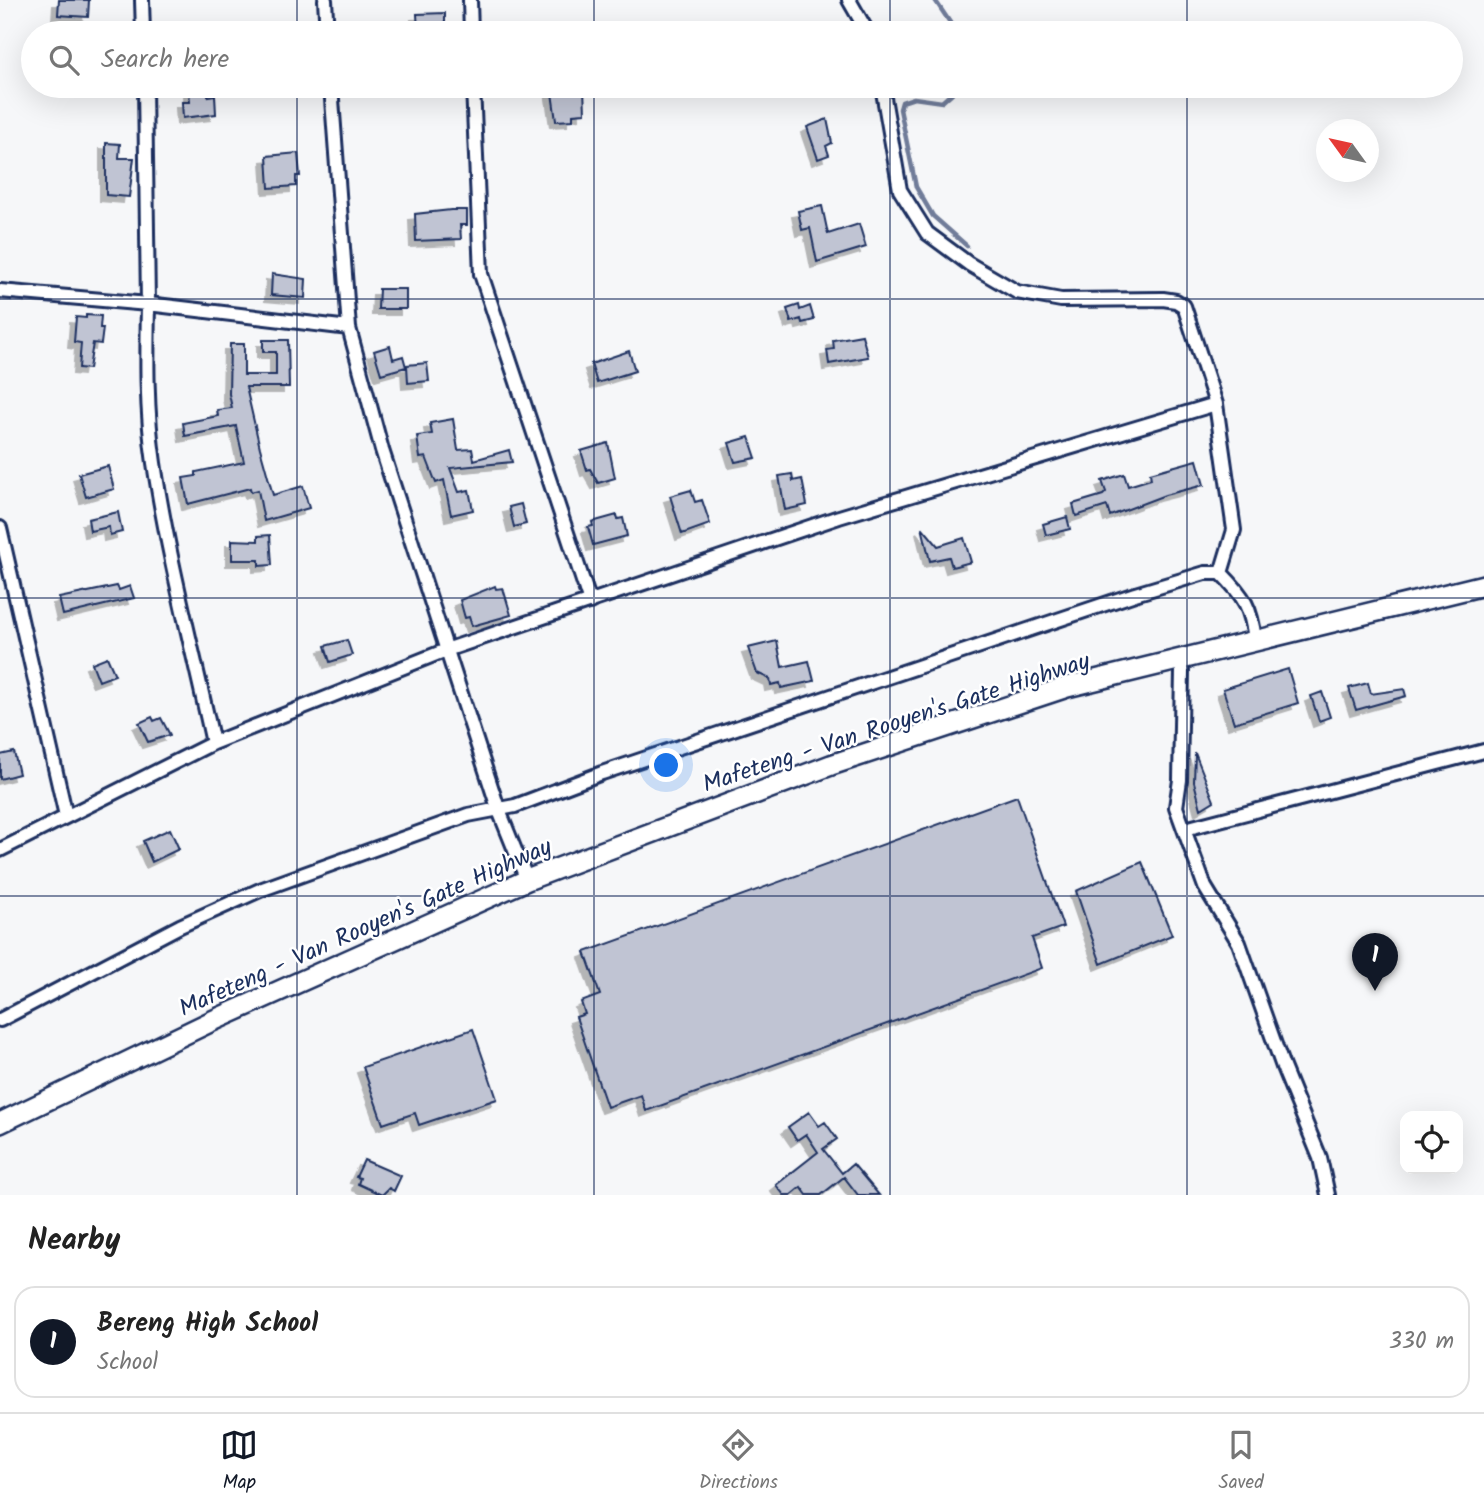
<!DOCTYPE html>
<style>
body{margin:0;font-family:Kalam,sans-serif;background:#f6f6f6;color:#222}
.controls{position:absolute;right:21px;bottom:21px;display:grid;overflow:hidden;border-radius:14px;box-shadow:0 7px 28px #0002}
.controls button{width:63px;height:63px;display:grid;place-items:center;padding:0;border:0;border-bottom:2px solid #e0e0e0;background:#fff;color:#222;font:35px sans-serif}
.compass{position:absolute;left:1316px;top:119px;width:63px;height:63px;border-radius:50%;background:#fff;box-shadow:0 7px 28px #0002;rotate:303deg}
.you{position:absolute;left:667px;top:766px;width:24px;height:24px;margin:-18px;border:5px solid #fff;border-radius:50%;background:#1a73e8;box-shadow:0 0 0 10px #1a73e833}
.badge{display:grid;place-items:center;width:46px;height:46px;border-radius:50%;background:#111827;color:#fff;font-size:23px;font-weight:700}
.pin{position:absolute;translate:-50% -58px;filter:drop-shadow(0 2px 4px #0008)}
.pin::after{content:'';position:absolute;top:37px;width:24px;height:21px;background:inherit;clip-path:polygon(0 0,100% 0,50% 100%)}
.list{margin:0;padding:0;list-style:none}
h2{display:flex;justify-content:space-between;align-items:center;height:91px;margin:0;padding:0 28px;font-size:30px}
h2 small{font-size:23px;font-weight:400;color:#767676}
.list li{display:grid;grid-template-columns:46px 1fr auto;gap:21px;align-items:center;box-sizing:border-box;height:112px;margin:0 14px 14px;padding:0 14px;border:2px solid #e0e0e0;border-radius:21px}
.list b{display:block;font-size:26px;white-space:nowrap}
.list p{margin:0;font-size:23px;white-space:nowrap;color:#767676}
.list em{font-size:23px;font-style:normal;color:#767676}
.icon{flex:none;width:38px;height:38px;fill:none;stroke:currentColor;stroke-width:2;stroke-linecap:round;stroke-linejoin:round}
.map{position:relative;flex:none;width:1484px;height:1195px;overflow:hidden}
.search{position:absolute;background:#fff;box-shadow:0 7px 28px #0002;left:21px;right:21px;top:21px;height:77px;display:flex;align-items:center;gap:18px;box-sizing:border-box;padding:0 24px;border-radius:38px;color:#767676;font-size:26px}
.sheet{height:217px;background:#fff}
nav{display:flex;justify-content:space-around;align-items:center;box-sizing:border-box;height:98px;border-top:2px solid #e0e0e0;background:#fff;font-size:19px;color:#767676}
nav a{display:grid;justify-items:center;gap:4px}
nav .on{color:#111827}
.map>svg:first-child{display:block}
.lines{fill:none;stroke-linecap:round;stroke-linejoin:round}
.stream{stroke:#707c99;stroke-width:4.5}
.building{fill:#c0c4d3;stroke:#1b2f5e;stroke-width:2;filter:url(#shadow)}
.minor-casing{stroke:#1b2f5e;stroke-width:18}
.primary-casing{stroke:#1b2f5e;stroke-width:24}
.minor{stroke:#fff;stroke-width:12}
.primary{stroke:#fff;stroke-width:19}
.grid{fill:none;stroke:#1b2f5e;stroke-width:2;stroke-opacity:0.55}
.labels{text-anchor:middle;stroke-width:5;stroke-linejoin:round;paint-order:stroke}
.street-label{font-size:24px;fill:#1b2f5e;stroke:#fff}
</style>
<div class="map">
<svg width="1484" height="1195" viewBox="0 0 1484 1195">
<defs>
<filter id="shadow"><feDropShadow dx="-6" dy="6" stdDeviation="0" flood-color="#0004"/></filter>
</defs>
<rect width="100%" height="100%" fill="#f6f7f9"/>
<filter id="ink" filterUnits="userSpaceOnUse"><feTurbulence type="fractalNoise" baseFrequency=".0143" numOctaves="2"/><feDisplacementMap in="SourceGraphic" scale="14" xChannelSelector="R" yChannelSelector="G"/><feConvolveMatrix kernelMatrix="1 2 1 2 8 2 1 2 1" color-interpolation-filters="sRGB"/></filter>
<g filter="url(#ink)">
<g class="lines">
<path class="stream" d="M935 0 957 33
M953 86 952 93 942 102 914 98 902 102 900 109 916 187 933 216 967 246"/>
</g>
<path class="building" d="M59 0H89L88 17 58 15Z
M445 13V24L430 25V30L418 31 417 14Z
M551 86 584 88 585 113 573 114V120L556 121Z
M201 88V92L208 91V96L215 95 216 114 183 118 182 102H190L189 89Z
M827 119 832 143 826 146 829 155 818 159 807 127Z
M106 143 120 144 119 158H134L129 197 106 195Z
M298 153 300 176H296V186L269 188 267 156Z
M822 206 828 234 859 224 866 247 817 262 810 228 802 230 798 211Z
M451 210H467V225H460L461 239 416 241 415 214Z
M272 274 306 279 305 298 271 295Z
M379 289H406V309H378Z
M799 305 800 310 810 306 814 320 802 323 801 319 791 322 787 309Z
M86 315 101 316 100 328H103L101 344 93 343 89 369 79 368 81 343 74 342 76 317 86 318Z
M862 335 868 357 829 364 827 350 834 349 833 340Z
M263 340H288L289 387H246L260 448 273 495 303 486 309 508 264 521 258 490 251 492 250 488 188 504 183 478 196 476V472L244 462 236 426 185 436 183 423 218 416 217 410 232 408 229 394 230 344H244V375H276V352H263Z
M390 346 393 359 403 356 406 367 381 374 374 351Z
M629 351 635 371 597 383 591 364Z
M427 363 429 381 408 383 407 365Z
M453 419 458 450 472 449 474 460 509 450 512 462 450 468 459 492 469 490 473 510 451 515 444 480 436 483 426 457 420 458 417 436 432 434 430 423Z
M749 437 756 458 735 462 729 443Z
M608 443 615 478 598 483 590 469 587 470 581 451Z
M1197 460 1204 485 1165 495 1110 516 1107 506 1076 516 1073 504 1103 495 1106 492 1102 481 1124 474 1128 486 1151 479 1150 473Z
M108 466 114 489 86 497 79 474Z
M792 474 793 481 802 479 807 505 785 510 779 476Z
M691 490 695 502 702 500 710 524 682 534 670 496Z
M521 504 526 524 514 527 509 507Z
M118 512 122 532 110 535 109 527 90 531 88 519Z
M617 515 618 519 623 518 627 536 593 545 588 527 593 526 592 522Z
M1067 517 1070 529 1046 535 1043 524Z
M922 527 938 546 964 538 971 562 952 567 949 557 930 561Z
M270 535 272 565 259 566V560H232V540L258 541V536Z
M117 586 119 590 130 586 134 598 63 615 59 598Z
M495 586 496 589 503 588 511 615 472 626 469 617 465 618 460 600Z
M347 640 352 655 330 662 325 646Z
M777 641 782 667 809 661 814 681 781 688 780 683 771 685 770 679 757 673 748 648Z
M107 657 115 675 99 681 92 663Z
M1288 669 1298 703 1234 723 1223 689Z
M1368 683 1371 694 1404 689 1406 696 1356 710 1349 688Z
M1322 692 1330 717 1319 721 1311 696Z
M152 717 154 721 161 718 170 735 148 742 139 723Z
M14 752 19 774 0 779V755Z
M1195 753 1214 801 1201 809 1194 782Z
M1017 796 1063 927 1032 938 1042 968 646 1111 641 1095 607 1107 576 1017 585 1014 581 1002 600 995 585 952Z
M170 829 179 849 152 862 143 841Z
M1142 862 1172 935 1101 964 1076 891Z
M473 1029 497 1099 419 1125 415 1113 383 1124 363 1067Z
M809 1112 819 1126 825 1122 837 1139 823 1149 842 1173 853 1164 879 1195H858L844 1177 821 1195H807L801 1187 791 1195H784L776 1185 818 1152 806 1134 797 1140 788 1127Z
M364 1160 401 1176 394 1191 389 1188 382 1195 358 1184 360 1178 356 1177Z"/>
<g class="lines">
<defs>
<path id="minor" d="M142 0 143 33
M325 0 327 33
M470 0 471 33
M849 0 868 33
M145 86 148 304 349 328 382 450 498 808 527 880
M331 86 349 328
M473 86 481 274 590 602
M882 86 900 190 927 233 969 264 1017 292 1061 300 1163 299 1176 301 1184 306 1216 404 1234 530 1221 573
M0 291 148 304C147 356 146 410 154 463 168 557 193 650 213 743
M0 528 66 816
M1180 662 1182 671 1180 780 1176 807 1205 887 1239 943 1283 1067 1320 1158 1328 1195
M1185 829 1484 751
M0 850 213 743 449 649 839 517 1216 404
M0 1020 180 926 260 890 468 815 515 806 602 773 1135 594 1205 573H1221C1244 596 1251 607 1255 640"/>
<path id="primary" d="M0 1123 210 1022 527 880 831 765 1067 687 1484 585"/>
</defs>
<use href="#minor" class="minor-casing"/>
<use href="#primary" class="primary-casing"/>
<use href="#minor" class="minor"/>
<use href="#primary" class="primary"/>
</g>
</g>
<path class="grid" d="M297 0V33M594 0V33M890 0V33M1187 0V33M297 86V1195M594 86V1195M890 86V1195M1187 86V1195M0 299H1484M0 598H1484M0 896H1484"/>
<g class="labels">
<g class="street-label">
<text transform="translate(896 722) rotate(-18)" y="8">Mafeteng - Van Rooyen's Gate Highway</text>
<text transform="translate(365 927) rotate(-24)" y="8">Mafeteng - Van Rooyen's Gate Highway</text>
</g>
</g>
</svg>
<div class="controls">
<button><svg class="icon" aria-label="locate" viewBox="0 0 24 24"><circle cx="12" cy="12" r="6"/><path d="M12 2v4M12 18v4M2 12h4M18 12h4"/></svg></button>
</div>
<svg class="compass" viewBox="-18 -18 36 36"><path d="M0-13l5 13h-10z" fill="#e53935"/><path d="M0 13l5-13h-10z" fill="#767676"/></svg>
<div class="you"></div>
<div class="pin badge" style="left:1375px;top:991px">1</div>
<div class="search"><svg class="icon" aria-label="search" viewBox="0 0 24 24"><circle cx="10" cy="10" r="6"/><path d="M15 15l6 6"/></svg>Search here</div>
</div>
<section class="sheet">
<h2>Nearby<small></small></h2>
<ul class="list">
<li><span class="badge">1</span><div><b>Bereng High School</b><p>School</p></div><em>330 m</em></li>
</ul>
</section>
<nav>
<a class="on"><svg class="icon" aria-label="map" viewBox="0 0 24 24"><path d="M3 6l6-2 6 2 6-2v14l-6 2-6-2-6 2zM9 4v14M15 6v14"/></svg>Map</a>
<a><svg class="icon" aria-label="directions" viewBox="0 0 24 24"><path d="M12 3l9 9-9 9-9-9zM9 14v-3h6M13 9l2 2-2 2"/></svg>Directions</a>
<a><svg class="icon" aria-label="saved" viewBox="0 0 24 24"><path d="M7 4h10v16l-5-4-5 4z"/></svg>Saved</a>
</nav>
